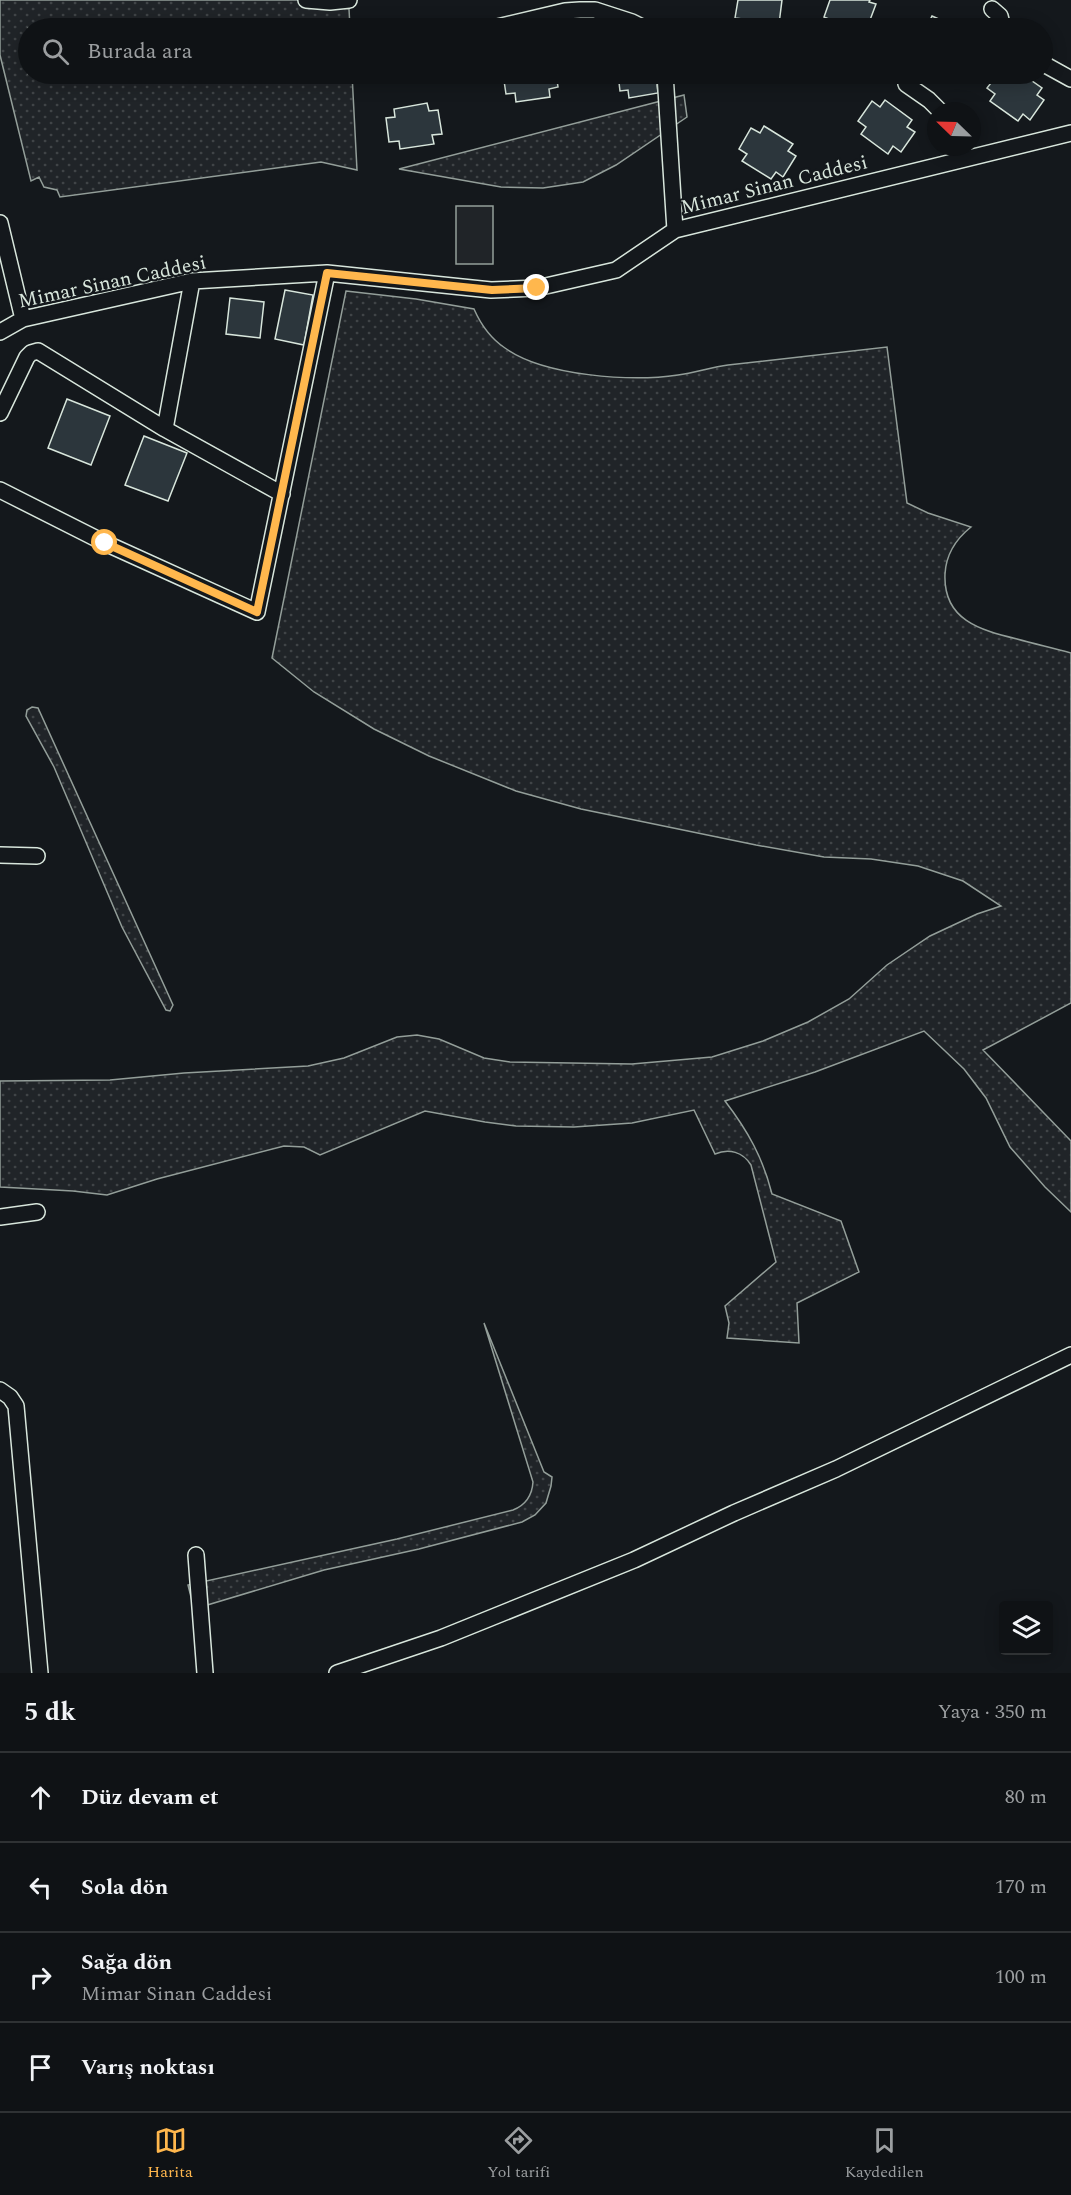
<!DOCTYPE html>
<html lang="tr">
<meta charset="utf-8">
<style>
body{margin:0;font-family:Spectral,serif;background:#181b1e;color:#f1f3f6}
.controls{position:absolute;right:18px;bottom:18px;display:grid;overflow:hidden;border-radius:6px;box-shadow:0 3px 15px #0003}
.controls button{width:54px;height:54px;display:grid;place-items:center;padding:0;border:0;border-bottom:2px solid #2f3234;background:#0f1215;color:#f1f3f6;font:30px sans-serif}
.compass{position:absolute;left:927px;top:102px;width:54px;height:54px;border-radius:50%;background:#0f1215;box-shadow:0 3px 15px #0003;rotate:293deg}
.stop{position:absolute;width:18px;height:18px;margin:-14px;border:4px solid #ffb74d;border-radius:50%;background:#fff}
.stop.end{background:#ffb74d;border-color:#fff;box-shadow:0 2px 6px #0008}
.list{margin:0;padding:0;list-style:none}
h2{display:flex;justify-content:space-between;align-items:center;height:78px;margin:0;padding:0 24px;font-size:26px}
h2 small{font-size:20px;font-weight:400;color:#9b9ea0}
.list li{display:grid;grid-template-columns:39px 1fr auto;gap:18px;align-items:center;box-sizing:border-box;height:90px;padding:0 24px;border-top:2px solid #2f3234}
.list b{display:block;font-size:22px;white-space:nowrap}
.list p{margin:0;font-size:20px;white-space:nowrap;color:#9b9ea0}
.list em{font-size:20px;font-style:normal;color:#9b9ea0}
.icon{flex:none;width:33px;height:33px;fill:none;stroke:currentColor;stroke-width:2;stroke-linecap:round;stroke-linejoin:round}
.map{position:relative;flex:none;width:1071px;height:1673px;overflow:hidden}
.search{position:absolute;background:#0f1215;box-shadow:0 3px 15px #0003;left:18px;right:18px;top:18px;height:66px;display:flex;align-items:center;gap:15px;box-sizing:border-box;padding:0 21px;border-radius:33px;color:#9b9ea0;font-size:22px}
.sheet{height:438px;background:#0f1215}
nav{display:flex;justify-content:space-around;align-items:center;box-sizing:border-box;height:84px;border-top:2px solid #2f3234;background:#0f1215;font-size:16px;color:#9b9ea0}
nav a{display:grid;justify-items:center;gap:3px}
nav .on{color:#ffb74d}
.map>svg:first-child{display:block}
.grass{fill:url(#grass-dots);stroke:#939e99;stroke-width:1.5}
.pitch{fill:#202428;stroke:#939e99;stroke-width:1.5}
.building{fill:#2c363c;stroke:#d8e6dc;stroke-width:1.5}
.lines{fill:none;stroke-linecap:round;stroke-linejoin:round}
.minor-casing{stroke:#d8e6dc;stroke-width:18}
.minor{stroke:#14181c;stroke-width:15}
.route{stroke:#ffb74d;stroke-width:8}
.labels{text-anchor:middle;stroke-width:4.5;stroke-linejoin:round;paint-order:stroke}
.street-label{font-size:20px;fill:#d8e6dc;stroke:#14181c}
</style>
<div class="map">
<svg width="1071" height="1673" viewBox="0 0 1071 1673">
<defs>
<pattern id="grass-dots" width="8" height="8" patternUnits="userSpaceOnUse" patternTransform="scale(1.5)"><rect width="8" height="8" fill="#202428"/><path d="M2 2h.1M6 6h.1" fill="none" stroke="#404447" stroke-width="1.8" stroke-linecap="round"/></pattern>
</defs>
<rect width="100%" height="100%" fill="#14181c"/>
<path class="grass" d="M0 0H315L349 9 350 28H28V74H352L357 170 321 162 60 197 57 190 44 187 39 177 31 181 0 55Z
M684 95 687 117 616 165 583 182 543 188 501 187 399 169Z
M346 291 416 299 474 309C481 325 490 338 505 348 544 376 631 382 678 375 695 373 711 367 728 365 781 359 834 353 887 347L907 503 928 513 971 527C956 539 946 554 945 574 943 620 980 630 1017 639 1035 644 1053 648 1071 653V1003L983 1050 1071 1141V1212L1045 1187 1010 1147 986 1098 964 1069 924 1031 815 1072 725 1101C748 1131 763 1158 772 1194L841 1221 859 1272 797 1303 799 1343 727 1338 729 1323 725 1306 776 1262 751 1165C743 1152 729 1148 715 1154L694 1110 632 1123 574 1127 516 1126 485 1122 425 1111 320 1155 304 1147 284 1146 157 1179 107 1195 73 1191 0 1187V1081L110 1080 184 1073 308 1066 344 1058 397 1037 417 1035 439 1039 484 1058 510 1062 632 1064 712 1057 763 1041 808 1022 849 999 887 965 930 936 977 914 1001 906 963 881 918 866 871 859 824 857 756 845 581 809 516 791 429 756 374 729 314 692 272 658Z
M32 707 38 708 173 1005 170 1011 166 1010 122 927 54 767 26 716 27 710Z
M484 1323 544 1472 552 1477 551 1486 546 1503 535 1515 522 1522 419 1549 324 1570 194 1609 188 1585 397 1539 513 1510C526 1505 532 1496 533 1482Z"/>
<path class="pitch" d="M456 206H493V264H456Z"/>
<path class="building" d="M738 0H782L779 24 771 23V28L741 27 742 19 735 18Z
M830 0H870L869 2 876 4 867 28 828 27 831 20 824 17Z
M932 16 959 28H918L922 20 929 22Z
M503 74H556L558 87 549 89 550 97 516 102 515 93 506 94Z
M618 74H663L664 84 657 85 658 93 629 98 628 90 620 91Z
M998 74H1022L1042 88 1037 95 1044 100 1030 120 1023 114 1018 121 990 101 995 94 987 88Z
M885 100 912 120 907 127 915 132 901 152 893 146 888 154 861 134 866 127 858 121 872 101 880 107Z
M427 103 429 111 438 110 442 134 432 135 434 144 400 149 399 141 389 142 386 118 395 117 394 109Z
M764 126 793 144 788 151 796 156 783 177 776 172 771 179 742 161 747 154 739 149 751 128 760 133Z
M285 290 313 295 304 345 275 339Z
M230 298 264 302 260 338 226 334Z
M67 399 110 416 91 465 48 448Z
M144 436 187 453 168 501 125 485Z"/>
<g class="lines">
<defs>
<path id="minor" d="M306 0 330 2 349 0
M992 9 1000 16 1003 28
M493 28 565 11 580 10H595L632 22 644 28
M1042 63 1071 79
M665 74 675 230
M906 84 929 100 940 111
M0 223 23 319
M0 332 23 319 192 281 327 273 491 290 537 288 616 270 675 230 1071 133
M0 413 27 357 31 353 38 351 165 429 282 494
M165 429 192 281
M0 490 105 543 257 612 327 273
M0 855 37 856
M0 1217 37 1212
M0 1390 10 1397 16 1406 40 1673
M196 1555 205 1673
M337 1673 441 1638 634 1560 734 1513 836 1469 1071 1355"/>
</defs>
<use href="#minor" class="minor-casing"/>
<use href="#minor" class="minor"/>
</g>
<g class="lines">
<path class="route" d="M105 543 257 612 327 273 492 290 537 288"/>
</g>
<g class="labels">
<g class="street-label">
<text transform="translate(774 184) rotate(-14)" y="7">Mimar Sinan Caddesi</text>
<text transform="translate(112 281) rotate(-12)" y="7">Mimar Sinan Caddesi</text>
</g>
</g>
</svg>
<div class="controls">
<button><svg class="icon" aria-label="layers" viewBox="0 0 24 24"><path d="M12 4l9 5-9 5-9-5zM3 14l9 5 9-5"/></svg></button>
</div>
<svg class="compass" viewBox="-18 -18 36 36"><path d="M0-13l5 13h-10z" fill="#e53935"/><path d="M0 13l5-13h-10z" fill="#9b9ea0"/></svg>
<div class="stop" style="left:105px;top:543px"></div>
<div class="stop end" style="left:537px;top:288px"></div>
<div class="search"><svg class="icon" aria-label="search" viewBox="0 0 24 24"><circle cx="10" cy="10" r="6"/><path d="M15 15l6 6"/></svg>Burada ara</div>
</div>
<section class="sheet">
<h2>5 dk<small>Yaya · 350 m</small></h2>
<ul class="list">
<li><svg class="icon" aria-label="ahead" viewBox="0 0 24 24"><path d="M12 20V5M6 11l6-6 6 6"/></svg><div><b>Düz devam et</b></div><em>80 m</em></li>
<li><svg class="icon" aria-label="left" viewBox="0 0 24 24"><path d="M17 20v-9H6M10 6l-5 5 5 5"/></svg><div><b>Sola dön</b></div><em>170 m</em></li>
<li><svg class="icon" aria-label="right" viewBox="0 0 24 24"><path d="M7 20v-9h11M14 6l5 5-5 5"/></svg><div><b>Sağa dön</b><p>Mimar Sinan Caddesi</p></div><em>100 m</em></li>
<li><svg class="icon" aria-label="arrive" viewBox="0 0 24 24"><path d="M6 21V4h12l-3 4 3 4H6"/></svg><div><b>Varış noktası</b></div></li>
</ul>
</section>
<nav>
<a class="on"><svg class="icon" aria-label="map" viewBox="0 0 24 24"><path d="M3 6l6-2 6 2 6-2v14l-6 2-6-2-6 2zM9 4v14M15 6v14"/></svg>Harita</a>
<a><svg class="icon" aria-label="directions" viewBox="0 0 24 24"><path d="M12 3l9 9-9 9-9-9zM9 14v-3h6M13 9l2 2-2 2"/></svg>Yol tarifi</a>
<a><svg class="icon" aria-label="saved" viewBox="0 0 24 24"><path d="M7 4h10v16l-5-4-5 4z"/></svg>Kaydedilen</a>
</nav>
